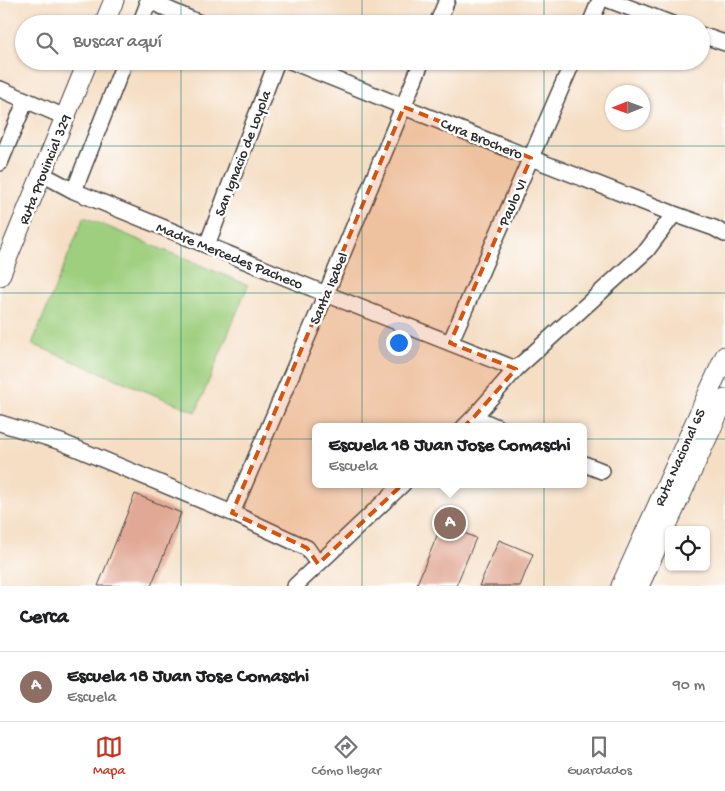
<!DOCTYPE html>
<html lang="es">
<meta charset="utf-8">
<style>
body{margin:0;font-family:"Gochi Hand",sans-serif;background:#f2f2f2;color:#202124}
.controls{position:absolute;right:15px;bottom:15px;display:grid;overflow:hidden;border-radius:8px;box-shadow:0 1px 4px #0004}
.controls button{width:45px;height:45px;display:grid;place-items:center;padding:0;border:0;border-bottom:1px solid #e0e0e0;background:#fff;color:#202124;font:25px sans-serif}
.compass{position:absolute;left:605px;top:85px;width:45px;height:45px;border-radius:50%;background:#fff;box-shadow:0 1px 4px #0004;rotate:269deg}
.you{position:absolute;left:398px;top:342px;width:18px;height:18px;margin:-12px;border:4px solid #fff;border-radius:50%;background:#1a73e8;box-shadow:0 0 0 8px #1a73e833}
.badge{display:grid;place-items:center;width:32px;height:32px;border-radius:50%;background:#c8321e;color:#fff;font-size:16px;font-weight:700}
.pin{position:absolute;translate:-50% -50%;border:2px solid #fff;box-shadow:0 1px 5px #0006}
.popup{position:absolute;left:312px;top:423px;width:275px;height:65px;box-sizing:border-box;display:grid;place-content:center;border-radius:8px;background:#fff;filter:drop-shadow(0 1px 4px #0005);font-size:16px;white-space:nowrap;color:#757577}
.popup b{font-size:19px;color:#202124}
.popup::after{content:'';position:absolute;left:50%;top:100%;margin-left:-10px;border:10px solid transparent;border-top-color:#fff}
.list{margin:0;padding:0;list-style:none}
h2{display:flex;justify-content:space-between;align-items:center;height:65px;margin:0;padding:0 20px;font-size:21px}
h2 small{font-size:16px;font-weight:400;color:#757577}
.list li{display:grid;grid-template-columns:32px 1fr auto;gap:15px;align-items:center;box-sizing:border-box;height:70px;padding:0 20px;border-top:1px solid #e0e0e0}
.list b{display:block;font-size:19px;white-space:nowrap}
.list p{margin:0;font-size:16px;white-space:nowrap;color:#757577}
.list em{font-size:16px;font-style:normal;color:#757577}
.icon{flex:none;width:28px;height:28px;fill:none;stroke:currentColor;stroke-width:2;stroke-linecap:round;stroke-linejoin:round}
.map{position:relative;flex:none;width:725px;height:586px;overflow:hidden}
.search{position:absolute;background:#fff;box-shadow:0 1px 4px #0004;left:15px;right:15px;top:15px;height:55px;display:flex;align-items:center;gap:12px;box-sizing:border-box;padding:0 18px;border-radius:28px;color:#757577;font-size:19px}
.sheet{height:135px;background:#fff}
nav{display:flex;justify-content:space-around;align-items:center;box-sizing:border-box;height:70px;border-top:1px solid #e0e0e0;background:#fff;font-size:14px;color:#757577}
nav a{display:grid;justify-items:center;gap:2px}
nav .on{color:#c8321e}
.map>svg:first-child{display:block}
.grass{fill:#9ecf7e;stroke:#647d54}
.building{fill:#e1a995}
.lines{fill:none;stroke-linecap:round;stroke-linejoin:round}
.minor-casing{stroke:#494642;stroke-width:18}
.major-casing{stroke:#494642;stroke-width:21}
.minor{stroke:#fff;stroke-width:15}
.major{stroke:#fff;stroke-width:19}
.marked{fill:#d5540f;fill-opacity:0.2;stroke:#d5540f;stroke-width:4;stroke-dasharray:10 6;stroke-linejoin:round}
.grid{fill:none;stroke:#0f766e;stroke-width:1;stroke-opacity:0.55}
.labels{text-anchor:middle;stroke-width:5;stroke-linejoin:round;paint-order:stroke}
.street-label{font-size:15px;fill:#2b2b2b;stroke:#fff}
</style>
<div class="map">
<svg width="725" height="586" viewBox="0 0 725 586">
<rect width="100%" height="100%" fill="#fff"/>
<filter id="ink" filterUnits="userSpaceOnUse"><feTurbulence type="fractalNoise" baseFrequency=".02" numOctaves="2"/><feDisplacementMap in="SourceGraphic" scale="10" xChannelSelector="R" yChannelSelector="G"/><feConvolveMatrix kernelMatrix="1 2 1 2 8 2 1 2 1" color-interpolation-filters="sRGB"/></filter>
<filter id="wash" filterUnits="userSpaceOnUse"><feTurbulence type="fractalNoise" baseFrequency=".0096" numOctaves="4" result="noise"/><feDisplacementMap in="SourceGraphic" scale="20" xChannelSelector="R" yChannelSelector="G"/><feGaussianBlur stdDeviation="1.12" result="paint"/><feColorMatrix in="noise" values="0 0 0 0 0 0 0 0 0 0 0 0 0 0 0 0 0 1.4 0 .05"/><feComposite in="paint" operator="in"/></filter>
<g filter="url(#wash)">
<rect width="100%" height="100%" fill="#f5dec4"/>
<path class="grass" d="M84 217 248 285 196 412 32 344Z"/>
<g id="blocks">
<path class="building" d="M135 494 181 513 151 586H98Z
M442 524 476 538 456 586H416Z
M499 540 533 554 520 586H479Z"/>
</g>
</g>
<g filter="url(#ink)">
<use href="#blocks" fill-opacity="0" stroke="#494642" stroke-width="1"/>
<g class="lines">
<defs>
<path id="minor" d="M147 0 202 24
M609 0 672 24
M140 24 149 1
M437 24 447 0
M590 24 600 0
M701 35 725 43
M125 61 74 191 326 294 516 369
M290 61 531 158 674 214 714 228 725 234
M0 89 65 117
M0 163 26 100
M42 174 74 191
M207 245 277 61
M450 343 573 61
M474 417 497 427
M0 423 61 442 232 513 307 548 318 564
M464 427 474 417 516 369 647 250 674 214
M584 464 602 471
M232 513 326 294 422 61
M295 586 403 484"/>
<path id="major" d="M104 24 114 0
M0 276 88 61
M621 586 725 356
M639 586 725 399"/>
</defs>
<use href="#minor" class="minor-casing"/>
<use href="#major" class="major-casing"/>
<use href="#minor" class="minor"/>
<use href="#major" class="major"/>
</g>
</g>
<path class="marked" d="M404 107 531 158 450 343 516 369 474 417 318 564 307 548 232 513Z"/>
<path class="grid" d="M181 0V24M362 0V24M544 0V24M181 61V586M362 61V586M544 61V586M0 146H725M0 293H725M0 439H725"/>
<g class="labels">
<g class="street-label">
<text transform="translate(482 138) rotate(22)" y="5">Cura Brochero</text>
<text transform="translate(242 153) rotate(-69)" y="5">San Ignacio de Loyola</text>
<text transform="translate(44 169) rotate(-68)" y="5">Ruta Provincial 329</text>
<text transform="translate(512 202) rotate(-66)" y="5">Paulo VI</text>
<text transform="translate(230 255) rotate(22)" y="5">Madre Mercedes Pacheco</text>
<text transform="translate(328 288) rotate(-67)" y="5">Santa Isabel</text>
<text transform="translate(679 457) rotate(-66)" y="5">Ruta Nacional 65</text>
</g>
</g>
</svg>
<div class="controls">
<button><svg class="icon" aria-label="locate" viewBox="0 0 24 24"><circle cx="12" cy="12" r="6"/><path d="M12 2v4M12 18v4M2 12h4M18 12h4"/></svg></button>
</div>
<svg class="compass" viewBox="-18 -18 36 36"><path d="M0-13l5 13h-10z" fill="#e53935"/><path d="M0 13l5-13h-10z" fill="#757577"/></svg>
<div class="you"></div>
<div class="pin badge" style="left:450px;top:523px;background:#8d6e63">A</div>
<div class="popup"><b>Escuela 18 Juan Jose Comaschi</b>Escuela</div>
<div class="search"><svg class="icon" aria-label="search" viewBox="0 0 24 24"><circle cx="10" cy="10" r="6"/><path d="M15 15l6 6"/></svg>Buscar aquí</div>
</div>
<section class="sheet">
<h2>Cerca<small></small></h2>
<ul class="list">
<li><span class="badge" style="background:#8d6e63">A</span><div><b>Escuela 18 Juan Jose Comaschi</b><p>Escuela</p></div><em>90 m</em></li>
</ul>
</section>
<nav>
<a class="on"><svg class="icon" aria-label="map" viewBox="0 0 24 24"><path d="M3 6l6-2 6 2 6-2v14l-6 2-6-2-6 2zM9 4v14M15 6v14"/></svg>Mapa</a>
<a><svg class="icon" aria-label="directions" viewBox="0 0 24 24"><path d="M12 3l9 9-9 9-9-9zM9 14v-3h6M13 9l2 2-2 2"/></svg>Cómo llegar</a>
<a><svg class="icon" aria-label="saved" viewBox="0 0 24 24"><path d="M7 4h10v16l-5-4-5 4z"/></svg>Guardados</a>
</nav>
